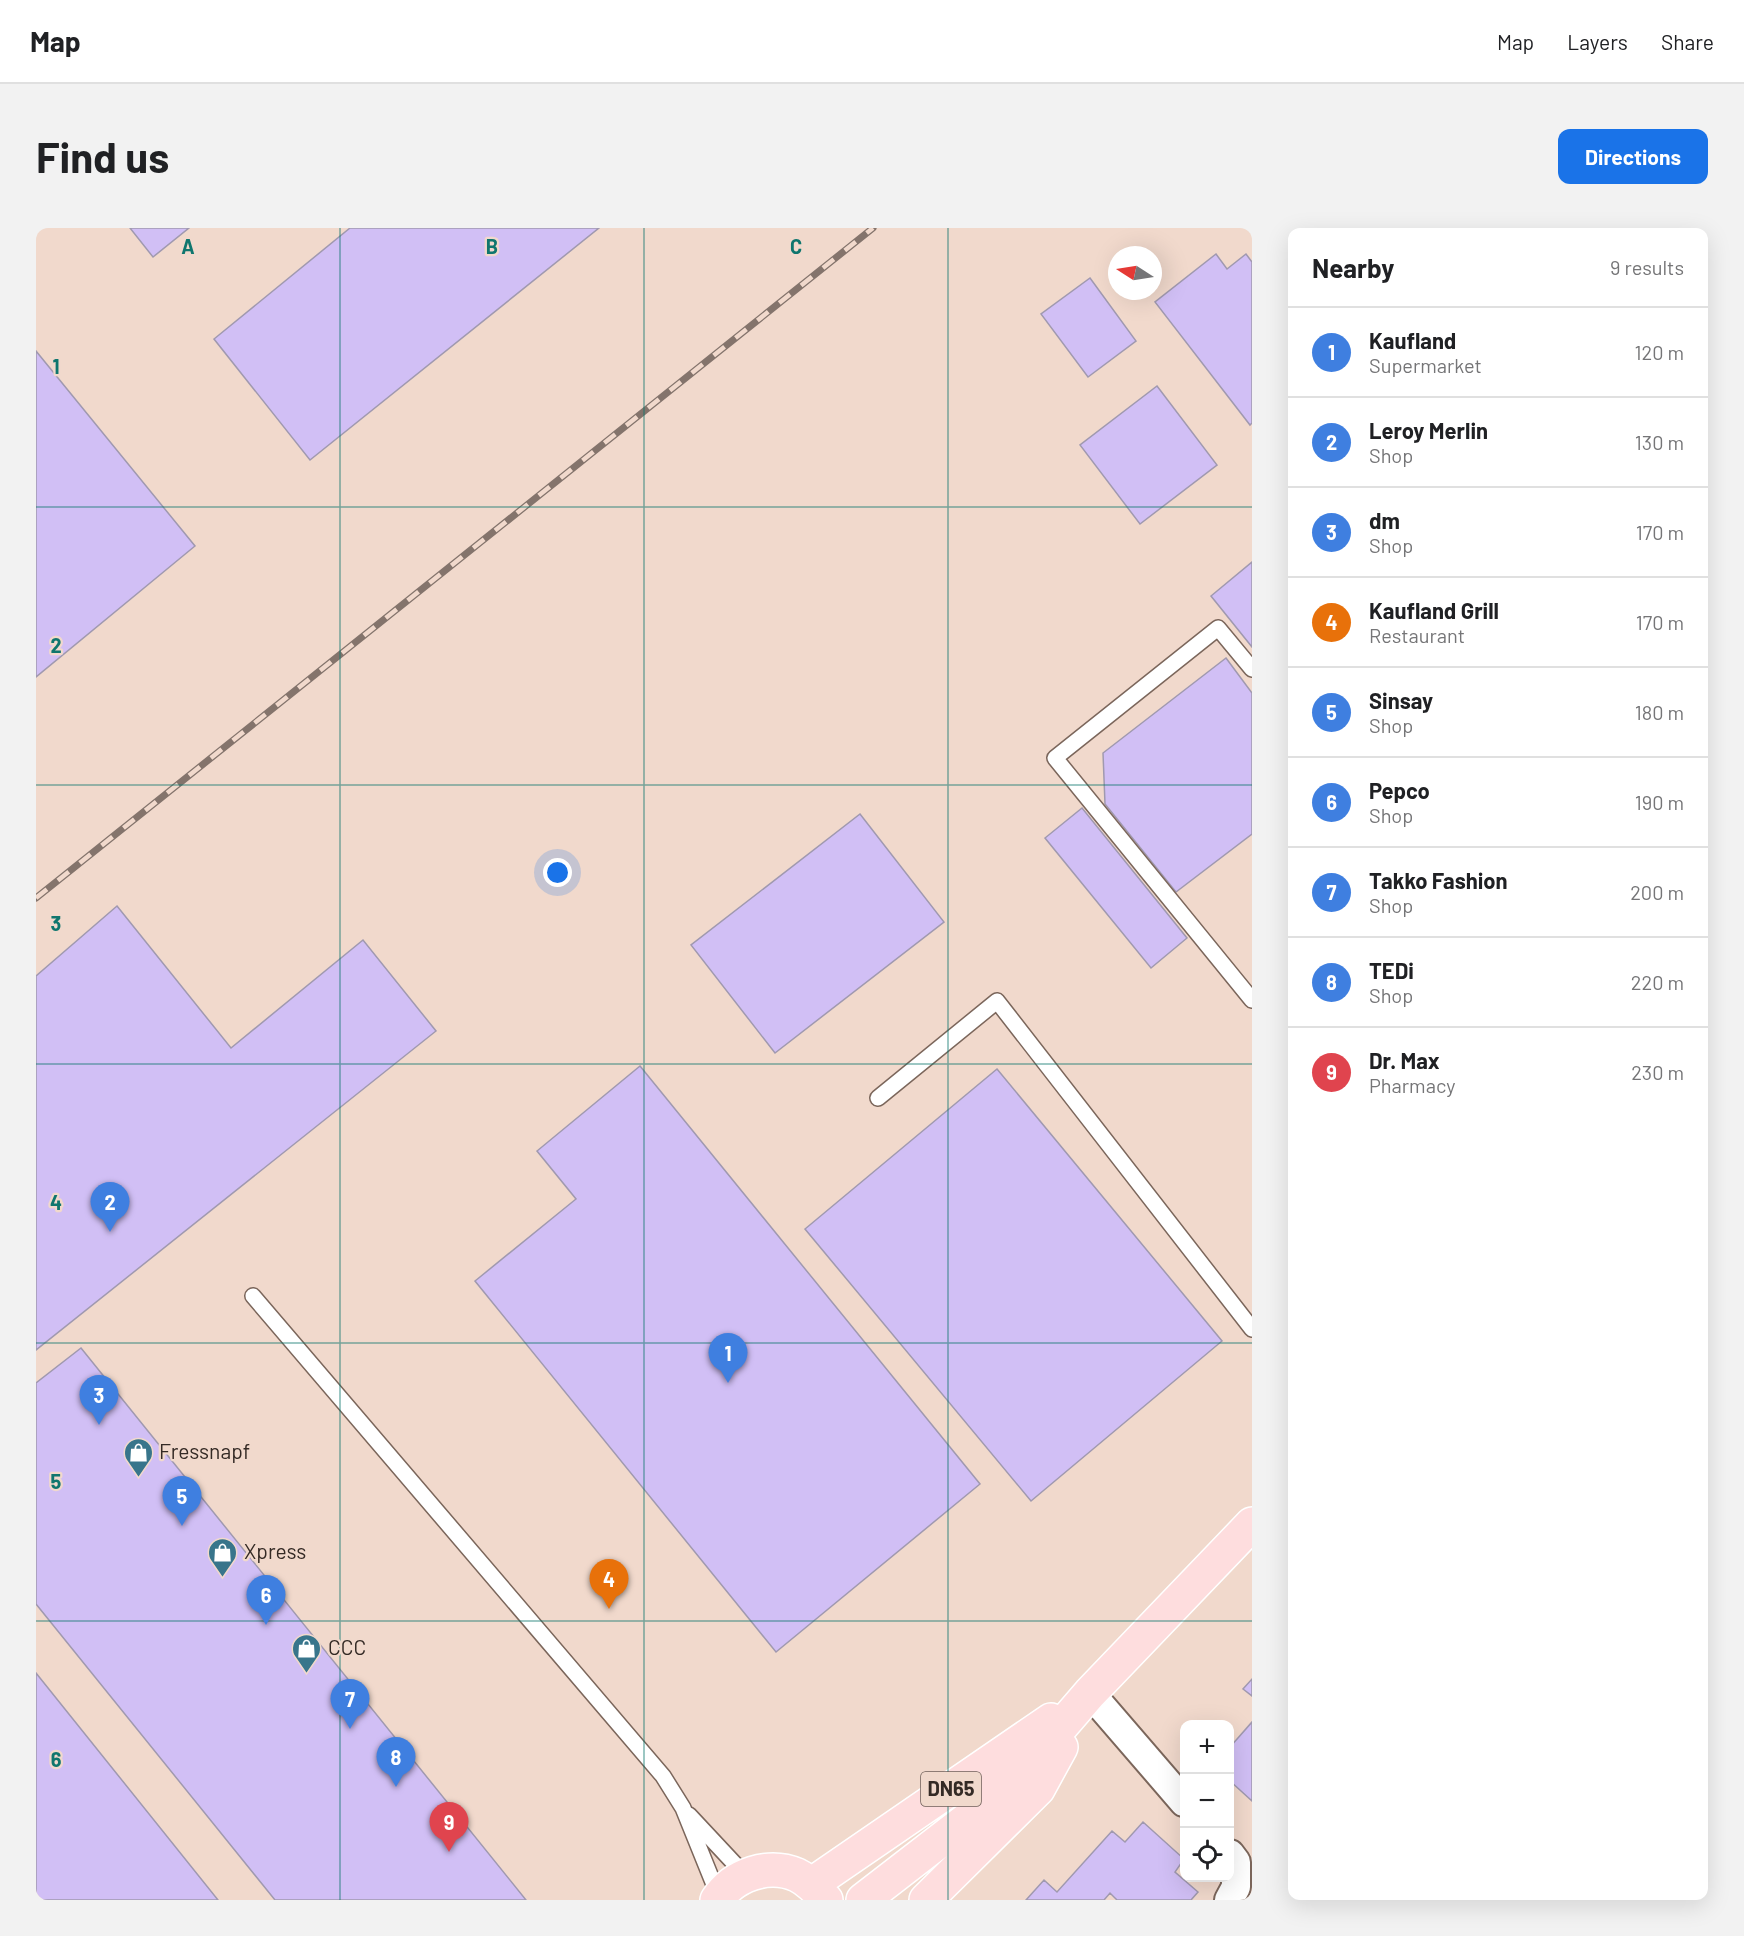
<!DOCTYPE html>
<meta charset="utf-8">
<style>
body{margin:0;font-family:Barlow,sans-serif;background:#f2f2f2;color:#202124}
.controls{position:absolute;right:18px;bottom:18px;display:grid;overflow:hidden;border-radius:12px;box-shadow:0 6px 24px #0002}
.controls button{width:54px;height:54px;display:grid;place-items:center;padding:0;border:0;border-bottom:2px solid #e0e0e0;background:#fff;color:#202124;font:30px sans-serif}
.compass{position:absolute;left:1072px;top:18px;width:54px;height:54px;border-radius:50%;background:#fff;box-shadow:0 6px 24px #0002;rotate:282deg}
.you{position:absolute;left:522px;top:645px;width:21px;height:21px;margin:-15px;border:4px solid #fff;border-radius:50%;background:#1a73e8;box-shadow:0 0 0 9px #1a73e833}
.badge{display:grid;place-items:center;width:39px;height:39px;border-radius:50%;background:#1a73e8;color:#fff;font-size:20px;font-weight:700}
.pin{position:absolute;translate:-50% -50px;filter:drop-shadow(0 2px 3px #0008)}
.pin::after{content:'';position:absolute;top:32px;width:21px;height:18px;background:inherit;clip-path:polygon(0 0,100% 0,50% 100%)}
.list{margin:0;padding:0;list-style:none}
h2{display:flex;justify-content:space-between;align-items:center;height:78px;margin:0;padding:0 24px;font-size:26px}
h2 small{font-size:20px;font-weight:400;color:#757577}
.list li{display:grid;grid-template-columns:39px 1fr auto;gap:18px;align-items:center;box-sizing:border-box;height:90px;padding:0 24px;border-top:2px solid #e0e0e0}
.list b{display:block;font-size:22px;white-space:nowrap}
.list p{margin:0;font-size:20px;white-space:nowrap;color:#757577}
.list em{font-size:20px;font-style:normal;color:#757577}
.icon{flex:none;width:33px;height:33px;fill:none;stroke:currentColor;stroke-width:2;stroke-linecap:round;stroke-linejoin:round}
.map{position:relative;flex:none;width:1216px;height:1672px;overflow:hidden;border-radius:12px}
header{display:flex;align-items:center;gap:36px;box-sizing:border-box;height:84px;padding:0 30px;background:#fff;border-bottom:2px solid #e0e0e0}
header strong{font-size:28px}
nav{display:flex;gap:33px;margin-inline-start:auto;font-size:21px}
.intro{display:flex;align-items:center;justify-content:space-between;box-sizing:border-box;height:144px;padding:0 36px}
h1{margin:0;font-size:42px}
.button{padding:15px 27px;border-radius:12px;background:#1a73e8;color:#fff;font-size:21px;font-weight:700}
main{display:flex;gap:36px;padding:0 36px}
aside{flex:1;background:#fff;border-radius:12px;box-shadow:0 6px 24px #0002}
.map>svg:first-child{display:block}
.building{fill:#d1bff5;stroke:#a099af;stroke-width:1.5}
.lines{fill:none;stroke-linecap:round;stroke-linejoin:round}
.service-casing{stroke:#7b665b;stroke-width:18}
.minor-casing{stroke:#7b665b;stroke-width:32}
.primary-casing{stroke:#fff;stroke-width:36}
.service{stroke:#fff;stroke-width:15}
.minor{stroke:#fff;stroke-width:28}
.primary{stroke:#feddde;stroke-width:33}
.rail-casing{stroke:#84746c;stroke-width:7}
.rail{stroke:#f1d9cc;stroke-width:4.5;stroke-dasharray:14;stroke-linecap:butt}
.grid{fill:none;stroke:#0f766e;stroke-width:1.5;stroke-opacity:0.55}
.labels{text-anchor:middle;stroke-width:4.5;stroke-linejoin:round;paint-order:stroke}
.shield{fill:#f1d9cc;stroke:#6d5e57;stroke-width:1.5}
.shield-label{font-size:20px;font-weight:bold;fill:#342a25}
.poi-label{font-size:21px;fill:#342a25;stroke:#f1d9cc;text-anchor:start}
.grid-label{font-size:20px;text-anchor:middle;font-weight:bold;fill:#0f766e;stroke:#f1d9cc;stroke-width:4.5;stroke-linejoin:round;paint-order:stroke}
</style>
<header>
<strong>Map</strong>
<nav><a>Map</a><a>Layers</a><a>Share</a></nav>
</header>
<div class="intro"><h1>Find us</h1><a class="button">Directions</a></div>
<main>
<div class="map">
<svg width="1216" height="1672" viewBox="0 0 1216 1672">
<rect width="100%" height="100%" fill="#f1d9cc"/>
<path class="building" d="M94 0H153L117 29Z
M314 0H563L274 232 178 111Z
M1180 26 1191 41 1210 26 1216 34V195L1214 197 1119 74Z
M1054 50 1100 113 1052 149 1005 86Z
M0 123 159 318 0 449Z
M1121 158 1181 237 1104 296 1044 217Z
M1216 334V419L1175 368Z
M1190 430 1216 465V606L1140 664 1069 576 1067 525Z
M1046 580 1151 710 1115 740 1009 610Z
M824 586 908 694 739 825 655 717Z
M81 678 195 820 327 712 400 803 0 1122V748Z
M604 838 944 1256 740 1424 439 1053 540 971 501 923Z
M961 841 1186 1113 995 1273 769 1001Z
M45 1120 490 1672H239L0 1376V1155Z
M0 1445 182 1672H0Z
M1216 1451V1468L1207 1461Z
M1216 1494V1573L1194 1553V1519Z
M1107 1594 1148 1631 1139 1644 1162 1664 1155 1672H1081L1074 1665 1068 1672H990L1008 1652 1021 1664 1076 1603 1089 1614Z"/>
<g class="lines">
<defs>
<path id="service" d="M1216 441 1182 400 1019 530 1216 772
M842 870 961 773 1216 1101
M217 1068 627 1548 647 1580 683 1669
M653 1587 710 1648"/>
<path id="minor" d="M1054 1465 1148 1574
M1193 1672 1200 1659V1634L1194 1626"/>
<path id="primary" d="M776 1656 1015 1492
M681 1672C698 1646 733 1635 761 1647 773 1653 781 1662 790 1672
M827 1672 972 1560 1054 1465 1216 1296
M890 1672 1002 1561 1025 1519"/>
</defs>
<use href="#service" class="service-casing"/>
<use href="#minor" class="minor-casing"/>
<use href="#primary" class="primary-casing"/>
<use href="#service" class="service"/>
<use href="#minor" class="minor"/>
<use href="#primary" class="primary"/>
<defs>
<path id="rail" d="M0 670 837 0"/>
</defs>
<use href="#rail" class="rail-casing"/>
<use href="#rail" class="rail"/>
</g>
<path class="grid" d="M304 0V1672M608 0V1672M912 0V1672M0 279H1216M0 557H1216M0 836H1216M0 1115H1216M0 1393H1216"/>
<defs>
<symbol id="shop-pin" viewBox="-11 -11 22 30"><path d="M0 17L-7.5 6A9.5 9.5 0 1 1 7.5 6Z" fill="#38758b" stroke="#f1d9cc"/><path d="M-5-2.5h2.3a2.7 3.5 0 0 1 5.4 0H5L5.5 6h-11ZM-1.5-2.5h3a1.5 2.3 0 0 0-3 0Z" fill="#fff"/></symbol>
</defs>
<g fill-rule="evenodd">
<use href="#shop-pin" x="86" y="1208" width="33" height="45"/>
<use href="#shop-pin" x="170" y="1308" width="33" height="45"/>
<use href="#shop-pin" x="254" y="1404" width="33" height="45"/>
</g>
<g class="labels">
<rect class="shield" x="885" y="1544" width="60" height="34" rx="4.5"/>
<g class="shield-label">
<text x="915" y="1568">DN65</text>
</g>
<g class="poi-label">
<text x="123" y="1231">Fressnapf</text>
<text x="208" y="1331">Xpress</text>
<text x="292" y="1427">CCC</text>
</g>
</g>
<g class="grid-label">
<text x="152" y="26">A</text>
<text x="456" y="26">B</text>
<text x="760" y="26">C</text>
<text x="20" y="146">1</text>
<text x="20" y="425">2</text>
<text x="20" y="703">3</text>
<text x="20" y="982">4</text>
<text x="20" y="1261">5</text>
<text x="20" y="1539">6</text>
</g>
</svg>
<div class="controls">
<button>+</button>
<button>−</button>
<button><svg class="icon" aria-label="locate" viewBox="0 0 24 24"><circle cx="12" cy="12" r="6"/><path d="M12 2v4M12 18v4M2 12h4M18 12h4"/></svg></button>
</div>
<svg class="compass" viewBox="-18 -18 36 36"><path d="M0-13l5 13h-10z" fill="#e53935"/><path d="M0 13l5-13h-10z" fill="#757577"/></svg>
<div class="you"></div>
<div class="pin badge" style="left:692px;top:1155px;background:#3f7fe0">1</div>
<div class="pin badge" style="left:74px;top:1004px;background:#3f7fe0">2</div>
<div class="pin badge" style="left:63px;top:1197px;background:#3f7fe0">3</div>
<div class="pin badge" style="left:573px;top:1381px;background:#e8710a">4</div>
<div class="pin badge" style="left:146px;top:1298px;background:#3f7fe0">5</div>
<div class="pin badge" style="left:230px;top:1397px;background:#3f7fe0">6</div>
<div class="pin badge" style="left:314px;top:1501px;background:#3f7fe0">7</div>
<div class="pin badge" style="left:360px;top:1559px;background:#3f7fe0">8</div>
<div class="pin badge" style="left:413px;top:1624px;background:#e0444e">9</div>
</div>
<aside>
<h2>Nearby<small>9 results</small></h2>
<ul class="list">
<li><span class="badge" style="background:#3f7fe0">1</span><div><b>Kaufland</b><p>Supermarket</p></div><em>120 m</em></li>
<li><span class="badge" style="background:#3f7fe0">2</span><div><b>Leroy Merlin</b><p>Shop</p></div><em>130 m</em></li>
<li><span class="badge" style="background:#3f7fe0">3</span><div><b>dm</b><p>Shop</p></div><em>170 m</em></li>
<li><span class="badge" style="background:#e8710a">4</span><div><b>Kaufland Grill</b><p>Restaurant</p></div><em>170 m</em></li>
<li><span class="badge" style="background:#3f7fe0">5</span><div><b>Sinsay</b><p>Shop</p></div><em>180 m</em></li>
<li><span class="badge" style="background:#3f7fe0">6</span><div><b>Pepco</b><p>Shop</p></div><em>190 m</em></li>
<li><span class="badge" style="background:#3f7fe0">7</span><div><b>Takko Fashion</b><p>Shop</p></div><em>200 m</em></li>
<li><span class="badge" style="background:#3f7fe0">8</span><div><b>TEDi</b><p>Shop</p></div><em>220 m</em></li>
<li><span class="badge" style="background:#e0444e">9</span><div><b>Dr. Max</b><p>Pharmacy</p></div><em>230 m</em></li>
</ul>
</aside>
</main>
